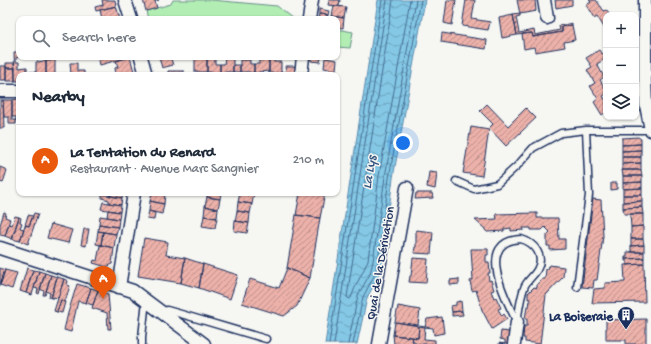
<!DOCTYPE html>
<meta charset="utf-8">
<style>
body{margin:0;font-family:"Gochi Hand",sans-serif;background:#f6f6f7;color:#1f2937}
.controls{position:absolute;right:12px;top:12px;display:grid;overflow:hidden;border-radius:8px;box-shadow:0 1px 3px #0004}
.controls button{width:36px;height:36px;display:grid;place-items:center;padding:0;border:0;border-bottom:1px solid #e0e1e3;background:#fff;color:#1f2937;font:20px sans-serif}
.you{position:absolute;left:403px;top:143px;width:14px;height:14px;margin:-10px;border:3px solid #fff;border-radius:50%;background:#1a73e8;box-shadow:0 0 0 6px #1a73e833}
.badge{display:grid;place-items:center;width:26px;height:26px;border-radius:50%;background:#ea580c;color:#fff;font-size:13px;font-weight:700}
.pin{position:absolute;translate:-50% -33px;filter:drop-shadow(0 1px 2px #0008)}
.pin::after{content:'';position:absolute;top:21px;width:14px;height:12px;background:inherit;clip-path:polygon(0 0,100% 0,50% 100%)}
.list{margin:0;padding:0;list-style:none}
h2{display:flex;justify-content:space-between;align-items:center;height:52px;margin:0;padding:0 16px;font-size:17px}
h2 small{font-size:13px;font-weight:400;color:#747a83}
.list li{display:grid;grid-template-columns:26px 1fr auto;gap:12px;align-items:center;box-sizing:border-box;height:72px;padding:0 16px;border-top:1px solid #e0e1e3}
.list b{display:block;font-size:15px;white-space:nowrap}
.list p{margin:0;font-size:13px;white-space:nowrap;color:#747a83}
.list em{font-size:13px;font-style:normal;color:#747a83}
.icon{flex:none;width:22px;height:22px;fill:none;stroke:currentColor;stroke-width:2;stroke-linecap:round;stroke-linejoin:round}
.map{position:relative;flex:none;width:651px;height:344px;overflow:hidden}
.search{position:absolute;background:#fff;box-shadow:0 1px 3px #0004;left:16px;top:16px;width:324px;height:44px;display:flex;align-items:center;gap:10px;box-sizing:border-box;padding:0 14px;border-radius:8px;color:#747a83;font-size:15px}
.panel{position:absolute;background:#fff;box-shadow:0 1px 3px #0004;left:16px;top:72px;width:324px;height:124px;border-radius:8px}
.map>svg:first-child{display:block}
.grass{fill:#b2eeb3;stroke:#668e88}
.water{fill:url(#water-waves);stroke:#5a8baf}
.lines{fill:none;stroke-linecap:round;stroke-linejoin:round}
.shore{stroke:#456c94;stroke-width:1}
.building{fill:url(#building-hatch);stroke:#1b2f5e}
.service-casing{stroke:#1b2f5e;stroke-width:9}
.minor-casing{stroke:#1b2f5e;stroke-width:15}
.service{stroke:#f6f6f2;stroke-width:6}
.minor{stroke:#f6f6f2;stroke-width:12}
.labels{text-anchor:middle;stroke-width:3;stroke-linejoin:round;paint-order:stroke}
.street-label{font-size:13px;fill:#1b2f5e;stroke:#f6f6f2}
.poi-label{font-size:13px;font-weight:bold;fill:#1b2f5e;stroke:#f6f6f2;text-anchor:end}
.water-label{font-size:14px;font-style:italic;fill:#355580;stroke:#f6f6f2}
</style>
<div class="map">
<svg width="651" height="344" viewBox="0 0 651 344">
<defs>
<pattern id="water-waves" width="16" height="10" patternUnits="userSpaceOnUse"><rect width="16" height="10" fill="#84c8e5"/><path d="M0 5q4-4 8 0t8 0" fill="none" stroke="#6ba3bd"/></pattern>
<pattern id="building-hatch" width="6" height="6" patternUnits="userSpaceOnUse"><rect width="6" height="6" fill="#ecb1a9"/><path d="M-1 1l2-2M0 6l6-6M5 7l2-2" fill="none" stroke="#be908d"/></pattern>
</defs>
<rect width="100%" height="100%" fill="#f6f6f2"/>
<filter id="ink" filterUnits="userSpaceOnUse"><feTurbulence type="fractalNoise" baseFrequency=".025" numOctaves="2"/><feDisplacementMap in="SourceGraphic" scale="8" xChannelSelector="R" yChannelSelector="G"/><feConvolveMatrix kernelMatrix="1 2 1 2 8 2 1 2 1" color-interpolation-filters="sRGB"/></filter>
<g filter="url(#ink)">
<path class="grass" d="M173 0H211L277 6 293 19H178L175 16 162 19H148L146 11 171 4Z
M337 29 353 32 350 48 337 47Z"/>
<path class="water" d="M378 0H425L393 178 382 263 378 277 367 298 357 344H325Z"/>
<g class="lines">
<path class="shore" d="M393 0 347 297 349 299 351 298C355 285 363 273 368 260L379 176 410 0
M329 344 382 0
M334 344 387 0
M348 344 358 295 370 274 373 261 385 177 416 0
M353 344 363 297 374 276 378 262 389 178 421 0"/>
</g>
<path class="building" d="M102 0H115L116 6 96 11 95 7 103 5Z
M143 0H159L155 1 157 8 146 11Z
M329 0H340L339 6 328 5Z
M447 0H456L452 25 444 23Z
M466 0H475L472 19 490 22 488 30 462 26Z
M517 0H535L536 11 520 14Z
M555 0H572V5L556 8Z
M589 0H596L604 11 606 10 610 15H606L605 29 597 16 594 18 586 5 591 2Z
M116 6 120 19H102L100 10Z
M334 6 346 7 344 18 332 16Z
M319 9 329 11 328 15 319 14Z
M319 14 328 15 327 19 318 18Z
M520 14V16L516 17 519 33 534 30 535 35 560 30 559 26 572 23V25L562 27V32L533 37 532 33 517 35 513 15Z
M513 15 517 35 502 38 499 18Z
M332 16 344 18 343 28 337 27V19H332Z
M572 25 575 40 564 42 565 47 535 52 534 47 524 49 522 34 532 33 533 37 562 32V27Z
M442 33 487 40 486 49 441 42Z
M599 50 602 54 606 52V61L605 59 597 64 604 77 600 80 606 90V94L603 96 606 101V112L602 115 594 102 598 99 590 86 595 83 587 70 592 67 586 58Z
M14 52H18L19 57 16 58V62H19V68L27 67V75H19V81H15Z
M51 57H55V75H46V61H51Z
M98 57H129L100 65Z
M130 57 135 75H116L115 68 118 67 116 61Z
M159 57H174L171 59 173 65 162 68Z
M195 57H207V72H195Z
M207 57H215V64H220V74H215V72H207Z
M225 57H233V72H225V73L220 74V64H224Z
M311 57 321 58 320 62 311 61Z
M269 58H274V62H281V73H269Z
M269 58V73V71L259 72V73H254V64H259V60H269Z
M325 58 337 60 336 70 324 68Z
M240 60H250V64H254V73H250V72H240Z
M46 61V75H30V72H36V62Z
M6 63H14L15 68H6Z
M70 63H77V71H84V75H71Z
M233 65H240V72H233Z
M0 66H6V80H0Z
M285 66H295V75H281V72H286Z
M6 68H15V81H6Z
M168 71H184V75H168Z
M18 99V120H16V117H12V100Z
M0 100H3L4 128H0Z
M3 100H12V120H16V124H9V117H4Z
M487 104 508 126 526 108 536 118 506 146 489 128 493 124 480 111Z
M471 127 489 130 482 176 463 173Z
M638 137 641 139V144L622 145V138Z
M641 144V150L622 151V145Z
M641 150V157H622V151Z
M622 157H641V163L622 164Z
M641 163V170H622V164Z
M0 167 7 170 3 183 0 182Z
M622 170H641L642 176H623Z
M429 172 437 173 435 189 427 187Z
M623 176H642V182L623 183Z
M642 182V188L623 189V183Z
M611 183H617V189L611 190Z
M642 188V195H623V189Z
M111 193H123L122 198 110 196Z
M152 193 165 194 164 204 150 201Z
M207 193H221L220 199 207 197Z
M240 193 254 194 252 204 238 202Z
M300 193H325L320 218 296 215Z
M416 193H432L433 198 415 199Z
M102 194 122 198 121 205 109 203V200L102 198Z
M623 195H642V201L623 202Z
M207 197 220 199 218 209 205 206Z
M593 199 601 200 603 236 597 280H594L593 288 582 287Z
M150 201 164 204 162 214 149 211Z
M642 201V207L623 208V202Z
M103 202 121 205 120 212 101 209Z
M238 202 252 204 250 213 237 211Z
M205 206 218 209 217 218 204 216Z
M642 207 643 214H624L623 208Z
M108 210 120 212 119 219 107 217Z
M149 211 155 213 154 220 147 219Z
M237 211 250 213 249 223 235 221Z
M4 212 6 213 5 217 10 219 5 236 0 235V225Z
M34 213 38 214 28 244 20 241 25 225 29 226Z
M537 213V218H558L559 239H565V249L550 250V246H547V235L550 232 545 227 542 230H531V228H523L524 230 511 231V228L504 229V231L487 232 485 230V229L475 220 497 219 496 214Z
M630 214H643V226L631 227Z
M28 215 33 216 29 226 25 225Z
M296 215 320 218 310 278 287 268Z
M15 216 19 217 12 239 5 236 9 224 12 225Z
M100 216 119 219 118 227 99 224Z
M204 216 217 218 215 228 202 226Z
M19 217 21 218 20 222 22 223 20 228 24 229 20 241 12 239Z
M235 221 249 223 247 233 234 231Z
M51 224 72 230 68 243 47 238Z
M99 224 118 227 116 234 98 231Z
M643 226V239H631V227Z
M84 229H89L86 246 81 245Z
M416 230 433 232 431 254 414 253 415 247H416Z
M98 231 103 232 101 245 96 244Z
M103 232 116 234 114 248 101 245Z
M144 238 168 242 166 255 185 258 181 283 138 276Z
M631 239H643L644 245 631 246Z
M100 245 114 248 112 264 107 267 93 263 94 260 97 261Z
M644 245V252H631V246Z
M471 249H488V255H486V262H489L490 273H488L489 281 491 280 494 290 491 291 494 298 496 297 501 308 498 309 502 316 504 314 507 319 492 329 482 310 476 290 472 291 470 281 473 280Z
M627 252H644V258L625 259V257H627Z
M185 258 203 264 199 288 181 283Z
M413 258 428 259 426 283 409 282 410 276H411Z
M644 258V264L627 265V261H625V259Z
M203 264 238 275 230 299 199 288Z
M644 264 645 302 592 303 594 289 605 288V283L625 282 624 265Z
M549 265 564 267 563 277 546 295 540 344 525 342V338H523L524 326H527V319H525L527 306 529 307 530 299H528V293L534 287 537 288V284L542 279H545L546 269H548Z
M0 268 5 270 1 283H0Z
M27 268 33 270 26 293 20 291Z
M287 268 310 278 297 306 284 316 242 303 250 279 279 288Z
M5 270 17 273 12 289 0 285Z
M33 270 39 271 32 295 26 293Z
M39 271 45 273 39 294 37 293 38 289 34 288Z
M45 273 51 275 45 295H43L44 291 40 289Z
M51 275 57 277 51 298 49 297 50 293 46 291Z
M57 277 64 279 58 298 53 297V298H51Z
M64 279 68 281 67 285 70 286 65 302 61 300 57 312 54 311Z
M459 279V284L450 285V280Z
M77 284 91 288 86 303 78 301 71 332 64 330 68 313Z
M91 288 98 290 93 305 86 303Z
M98 290 108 294 111 329H108L107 313 92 308Z
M61 300 65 302 62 313 57 312Z
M461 301 462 311 452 312 451 306 456 305V302Z
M398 306 420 310 418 325 395 322Z
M462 311 463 315 452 316V312Z
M442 317 444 333 434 335 433 328 425 327 427 319Z
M646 319V344H626V340H606V320Z
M395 322 419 326 418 338 393 335Z
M419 326 425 327 424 339 435 340V344H416L414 341H413L412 337 418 338Z
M501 331 510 332 508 344H499V343L505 344V340L500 339Z
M393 335 412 337 413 344H394Z"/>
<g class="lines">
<defs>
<path id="service" d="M456 181 474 189 497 184 517 166 533 148 561 133 586 130H651
M521 239C535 243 545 256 537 270 533 277 526 281 524 288 520 299 519 311 517 322 506 300 474 241 521 239Z
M577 287 589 195 586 130
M162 312 167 310 188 316 266 339
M142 344V337L146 300"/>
<path id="minor" d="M125 0 131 19
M544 0 547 18
M645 0V80L646 105 651 130
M309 19 312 0
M141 57 146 75
M301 75 303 57
M0 91H19
M0 248 133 291 204 344
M119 287 134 193
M379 344 407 188
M514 344 517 322"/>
</defs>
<use href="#service" class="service-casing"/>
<use href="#minor" class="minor-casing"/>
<use href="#service" class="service"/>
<use href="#minor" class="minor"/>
</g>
</g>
<defs>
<symbol id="building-pin" viewBox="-11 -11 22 30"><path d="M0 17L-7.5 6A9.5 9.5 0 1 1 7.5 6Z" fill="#1b2f5e" stroke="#f6f6f2"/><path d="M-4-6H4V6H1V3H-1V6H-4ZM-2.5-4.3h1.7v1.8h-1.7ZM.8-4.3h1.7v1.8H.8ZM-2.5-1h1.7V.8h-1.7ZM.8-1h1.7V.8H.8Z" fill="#fff"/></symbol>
</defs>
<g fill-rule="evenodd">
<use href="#building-pin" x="616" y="305" width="20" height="27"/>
</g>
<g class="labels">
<g class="street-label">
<text transform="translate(379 263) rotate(-80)" y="5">Quai de la Dérivation</text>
</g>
<g class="poi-label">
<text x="613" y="320">La Boiseraie</text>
</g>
<g class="water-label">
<text transform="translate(368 172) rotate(-81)" y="5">La Lys</text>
</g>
</g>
</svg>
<div class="controls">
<button>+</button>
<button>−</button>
<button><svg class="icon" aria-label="layers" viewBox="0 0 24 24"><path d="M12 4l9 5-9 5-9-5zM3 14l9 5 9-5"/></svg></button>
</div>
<div class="you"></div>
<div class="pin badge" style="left:103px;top:299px">A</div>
<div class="search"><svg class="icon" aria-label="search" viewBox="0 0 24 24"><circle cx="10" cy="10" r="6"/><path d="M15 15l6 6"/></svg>Search here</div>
<section class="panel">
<h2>Nearby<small></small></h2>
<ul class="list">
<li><span class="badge">A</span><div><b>La Tentation du Renard</b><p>Restaurant · Avenue Marc Sangnier</p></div><em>210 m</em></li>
</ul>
</section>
</div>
